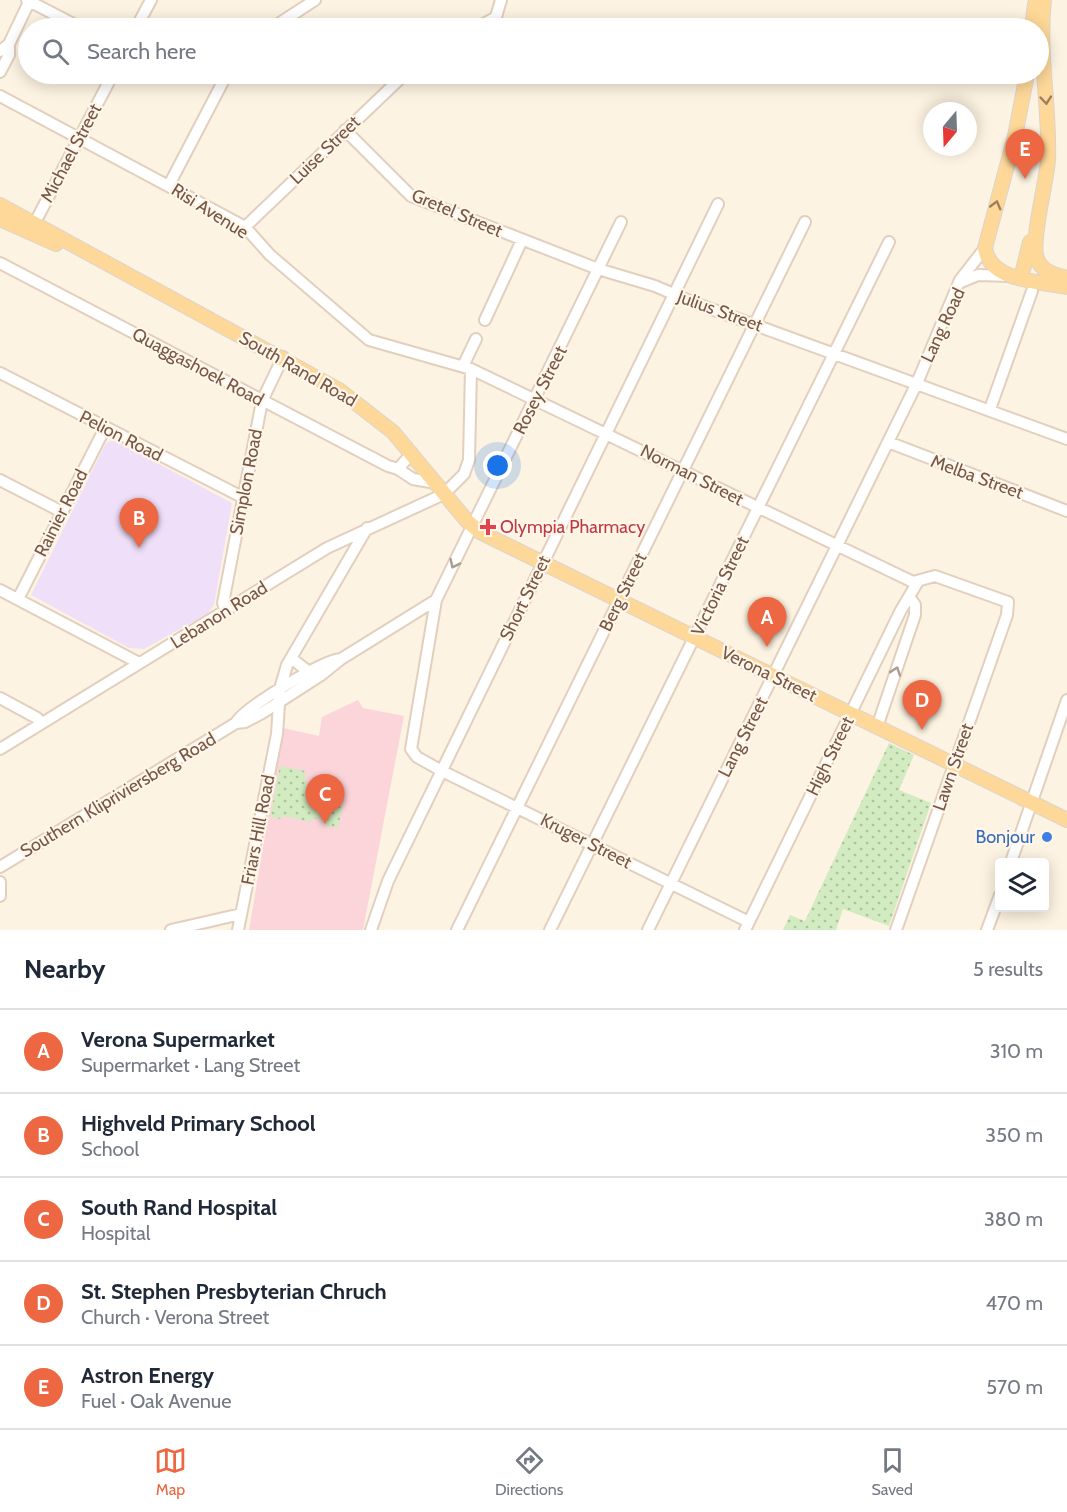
<!DOCTYPE html>
<meta charset="utf-8">
<style>
body{margin:0;font-family:Cabin,sans-serif;background:#f6f6f7;color:#1f2937}
.controls{position:absolute;right:18px;bottom:18px;display:grid;overflow:hidden;border-radius:6px;box-shadow:0 3px 15px #0003}
.controls button{width:54px;height:54px;display:grid;place-items:center;padding:0;border:0;border-bottom:2px solid #e0e1e3;background:#fff;color:#1f2937;font:30px sans-serif}
.compass{position:absolute;left:923px;top:102px;width:54px;height:54px;border-radius:50%;background:#fff;box-shadow:0 3px 15px #0003;rotate:199deg}
.you{position:absolute;left:498px;top:466px;width:21px;height:21px;margin:-15px;border:4px solid #fff;border-radius:50%;background:#1a73e8;box-shadow:0 0 0 9px #1a73e833}
.badge{display:grid;place-items:center;width:39px;height:39px;border-radius:50%;background:#ec6742;color:#fff;font-size:20px;font-weight:700}
.pin{position:absolute;translate:-50% -50px;filter:drop-shadow(0 2px 3px #0008)}
.pin::after{content:'';position:absolute;top:32px;width:21px;height:18px;background:inherit;clip-path:polygon(0 0,100% 0,50% 100%)}
.list{margin:0;padding:0;list-style:none}
h2{display:flex;justify-content:space-between;align-items:center;height:78px;margin:0;padding:0 24px;font-size:26px}
h2 small{font-size:20px;font-weight:400;color:#747a83}
.list li{display:grid;grid-template-columns:39px 1fr auto;gap:18px;align-items:center;box-sizing:border-box;height:84px;padding:0 24px;border-top:2px solid #e0e1e3}
.list b{display:block;font-size:22px;white-space:nowrap}
.list p{margin:0;font-size:20px;white-space:nowrap;color:#747a83}
.list em{font-size:20px;font-style:normal;color:#747a83}
.icon{flex:none;width:33px;height:33px;fill:none;stroke:currentColor;stroke-width:2;stroke-linecap:round;stroke-linejoin:round}
.map{position:relative;flex:none;width:1067px;height:930px;overflow:hidden}
.search{position:absolute;background:#fff;box-shadow:0 3px 15px #0003;left:18px;right:18px;top:18px;height:66px;display:flex;align-items:center;gap:15px;box-sizing:border-box;padding:0 21px;border-radius:33px;color:#747a83;font-size:22px}
.sheet{height:498px;background:#fff}
nav{display:flex;justify-content:space-around;align-items:center;box-sizing:border-box;height:84px;border-top:2px solid #e0e1e3;background:#fff;font-size:16px;color:#747a83}
nav a{display:grid;justify-items:center;gap:3px}
nav .on{color:#ec6742}
.map>svg:first-child{display:block}
.education{fill:#f0dff9}
.medical{fill:#fbd5da}
.park{fill:url(#park-dots)}
.lines{fill:none;stroke-linecap:round;stroke-linejoin:round}
.minor-casing{stroke:#e2cfbe;stroke-width:14}
.major-casing{stroke:#dbd4cf;stroke-width:16}
.minor{stroke:#fff;stroke-width:10}
.major{stroke:#fed898;stroke-width:14}
.oneway{stroke:#9f7e60}
.oneway2{stroke:#ad9b91}
.health-dot{fill:#e0444e;stroke:#fff6e9;stroke-width:2}
.shop-dot{fill:#3f7fe0;stroke:#fff6e9;stroke-width:2}
.labels{text-anchor:middle;stroke-width:4.5;stroke-linejoin:round;paint-order:stroke}
.street-label{font-size:18px;fill:#765848;stroke:#fff6e9}
.health-label{font-size:18px;fill:#be3a42;stroke:#fff6e9;text-anchor:start}
.shop-label{font-size:18px;fill:#366cbe;stroke:#fff6e9;text-anchor:end}
</style>
<div class="map">
<svg width="1067" height="930" viewBox="0 0 1067 930">
<defs>
<pattern id="park-dots" width="8" height="8" patternUnits="userSpaceOnUse" patternTransform="scale(1.5)"><rect width="8" height="8" fill="#d2ebc0"/><path d="M2 2h.1M6 6h.1" fill="none" stroke="#afc19e" stroke-width="1.8" stroke-linecap="round"/></pattern>
</defs>
<rect width="100%" height="100%" fill="#fdf3e2"/>
<path class="education" d="M114 440 232 503 214 605 207 614 144 649 129 648 31 595 106 443Z"/>
<path class="medical" d="M358 700 363 708 404 716 363 930H249L283 728 319 736 322 717Z"/>
<path class="park" d="M889 743 914 755 899 790 931 803 889 926 843 909 836 930H783L790 915 805 921Z
M280 766 305 771 306 785 309 786 310 783 341 789 339 797 344 798 338 828 324 825V820L313 818 312 822 282 816 281 819 270 817Z"/>
<g class="lines">
<defs>
<path id="minor" d="M27 0 81 28
M136 28 151 0
M272 28 315 0
M477 28 496 17 501 0
M0 51 9 44 30 0
M0 72 9 55V44
M0 96 245 227 270 255 369 340 471 369 913 582 935 576 1008 602 1007 615 896 930
M345 130 411 196 598 269 655 286 692 302 1067 439
M169 185 227 74
M621 222 436 600 411 749 417 757 442 771 749 922
M245 227 405 74
M31 230 113 74
M0 263 388 466 398 469 412 453
M961 282 978 275 1010 276
M485 320 522 240
M463 366 476 339
M0 373 242 497
M990 409 1032 291
M888 442 1067 511
M398 469 413 479 436 483
M0 480 62 512
M0 590 139 663
M18 599 105 428
M226 611 223 603 262 401 283 357
M291 658 309 672
M0 698 37 718 42 723
M236 723 245 722 262 713 321 675 341 659 436 600
M877 727 915 615V605L910 598
M0 749 327 548 444 494 464 474 469 460 471 369
M1011 862 1067 700
M0 867 236 723C242 709 325 659 341 659
M0 882V896
M171 930 241 914
M238 930 277 734 280 689 287 665 367 528
M371 930 388 881 718 204
M457 930 805 222
M550 930 889 242
M648 930 917 383 960 280 985 248
M745 930 900 612 917 583
M987 930 1000 895"/>
<path id="major" d="M1044 0C1038 54 1050 106 1048 160 1046 185 1032 236 1036 255 1039 271 1054 275 1067 278
M1032 28 1035 4
M1027 74 1015 136 985 248C990 282 1039 281 1067 287
M0 205 339 390 393 432 467 521 480 532 1067 820
M0 219 56 244
M1021 278 1030 242"/>
</defs>
<use href="#minor" class="minor-casing"/>
<use href="#major" class="major-casing"/>
<use href="#minor" class="minor"/>
<use href="#major" class="major"/>
</g>
<defs><path id="oneway-chevron" d="M-2-3.5L2.5 0L-2 3.5" fill="none" stroke-width="1.6" stroke-linecap="round" stroke-linejoin="round" transform="scale(1.5)"/></defs>
<g class="oneway">
<use href="#oneway-chevron" transform="translate(1046 100) rotate(85)"/>
<use href="#oneway-chevron" transform="translate(996 205) rotate(-75)"/>
</g>
<g class="oneway2">
<use href="#oneway-chevron" transform="translate(454 564) rotate(116)"/>
<use href="#oneway-chevron" transform="translate(896 671) rotate(-71)"/>
</g>
<path class="health-dot" d="M485 518h6v6h6v6h-6v6h-6v-6h-6v-6h6z"/>
<circle class="shop-dot" cx="1047" cy="837" r="6"/>
<g class="labels">
<g class="street-label">
<text transform="translate(325 150) rotate(-44)" y="6">Luise Street</text>
<text transform="translate(71 153) rotate(-62)" y="6">Michael Street</text>
<text transform="translate(210 211) rotate(32)" y="6">Risi Avenue</text>
<text transform="translate(457 213) rotate(23)" y="6">Gretel Street</text>
<text transform="translate(720 311) rotate(20)" y="6">Julius Street</text>
<text transform="translate(943 325) rotate(-65)" y="6">Lang Road</text>
<text transform="translate(198 367) rotate(28)" y="6">Quaggashoek Road</text>
<text transform="translate(298 369) rotate(30)" y="6">South Rand Road</text>
<text transform="translate(540 390) rotate(-63)" y="6">Rosey Street</text>
<text transform="translate(121 436) rotate(27)" y="6">Pelion Road</text>
<text transform="translate(692 475) rotate(27)" y="6">Norman Street</text>
<text transform="translate(977 477) rotate(20)" y="6">Melba Street</text>
<text transform="translate(246 482) rotate(-79)" y="6">Simplon Road</text>
<text transform="translate(61 513) rotate(-63)" y="6">Rainier Road</text>
<text transform="translate(720 586) rotate(-64)" y="6">Victoria Street</text>
<text transform="translate(623 592) rotate(-64)" y="6">Berg Street</text>
<text transform="translate(525 598) rotate(-64)" y="6">Short Street</text>
<text transform="translate(219 615) rotate(-32)" y="6">Lebanon Road</text>
<text transform="translate(769 674) rotate(26)" y="6">Verona Street</text>
<text transform="translate(743 737) rotate(-63)" y="6">Lang Street</text>
<text transform="translate(830 756) rotate(-64)" y="6">High Street</text>
<text transform="translate(953 767) rotate(-71)" y="6">Lawn Street</text>
<text transform="translate(118 795) rotate(-31)" y="6">Southern Klipriviersberg Road</text>
<text transform="translate(258 830) rotate(-79)" y="6">Friars Hill Road</text>
<text transform="translate(586 841) rotate(27)" y="6">Kruger Street</text>
</g>
<g class="health-label">
<text x="500" y="533">Olympia Pharmacy</text>
</g>
<g class="shop-label">
<text x="1035" y="843">Bonjour</text>
</g>
</g>
</svg>
<div class="controls">
<button><svg class="icon" aria-label="layers" viewBox="0 0 24 24"><path d="M12 4l9 5-9 5-9-5zM3 14l9 5 9-5"/></svg></button>
</div>
<svg class="compass" viewBox="-18 -18 36 36"><path d="M0-13l5 13h-10z" fill="#e53935"/><path d="M0 13l5-13h-10z" fill="#747a83"/></svg>
<div class="you"></div>
<div class="pin badge" style="left:767px;top:647px">A</div>
<div class="pin badge" style="left:139px;top:548px">B</div>
<div class="pin badge" style="left:325px;top:824px">C</div>
<div class="pin badge" style="left:922px;top:730px">D</div>
<div class="pin badge" style="left:1025px;top:179px">E</div>
<div class="search"><svg class="icon" aria-label="search" viewBox="0 0 24 24"><circle cx="10" cy="10" r="6"/><path d="M15 15l6 6"/></svg>Search here</div>
</div>
<section class="sheet">
<h2>Nearby<small>5 results</small></h2>
<ul class="list">
<li><span class="badge">A</span><div><b>Verona Supermarket</b><p>Supermarket · Lang Street</p></div><em>310 m</em></li>
<li><span class="badge">B</span><div><b>Highveld Primary School</b><p>School</p></div><em>350 m</em></li>
<li><span class="badge">C</span><div><b>South Rand Hospital</b><p>Hospital</p></div><em>380 m</em></li>
<li><span class="badge">D</span><div><b>St. Stephen Presbyterian Chruch</b><p>Church · Verona Street</p></div><em>470 m</em></li>
<li><span class="badge">E</span><div><b>Astron Energy</b><p>Fuel · Oak Avenue</p></div><em>570 m</em></li>
</ul>
</section>
<nav>
<a class="on"><svg class="icon" aria-label="map" viewBox="0 0 24 24"><path d="M3 6l6-2 6 2 6-2v14l-6 2-6-2-6 2zM9 4v14M15 6v14"/></svg>Map</a>
<a><svg class="icon" aria-label="directions" viewBox="0 0 24 24"><path d="M12 3l9 9-9 9-9-9zM9 14v-3h6M13 9l2 2-2 2"/></svg>Directions</a>
<a><svg class="icon" aria-label="saved" viewBox="0 0 24 24"><path d="M7 4h10v16l-5-4-5 4z"/></svg>Saved</a>
</nav>
